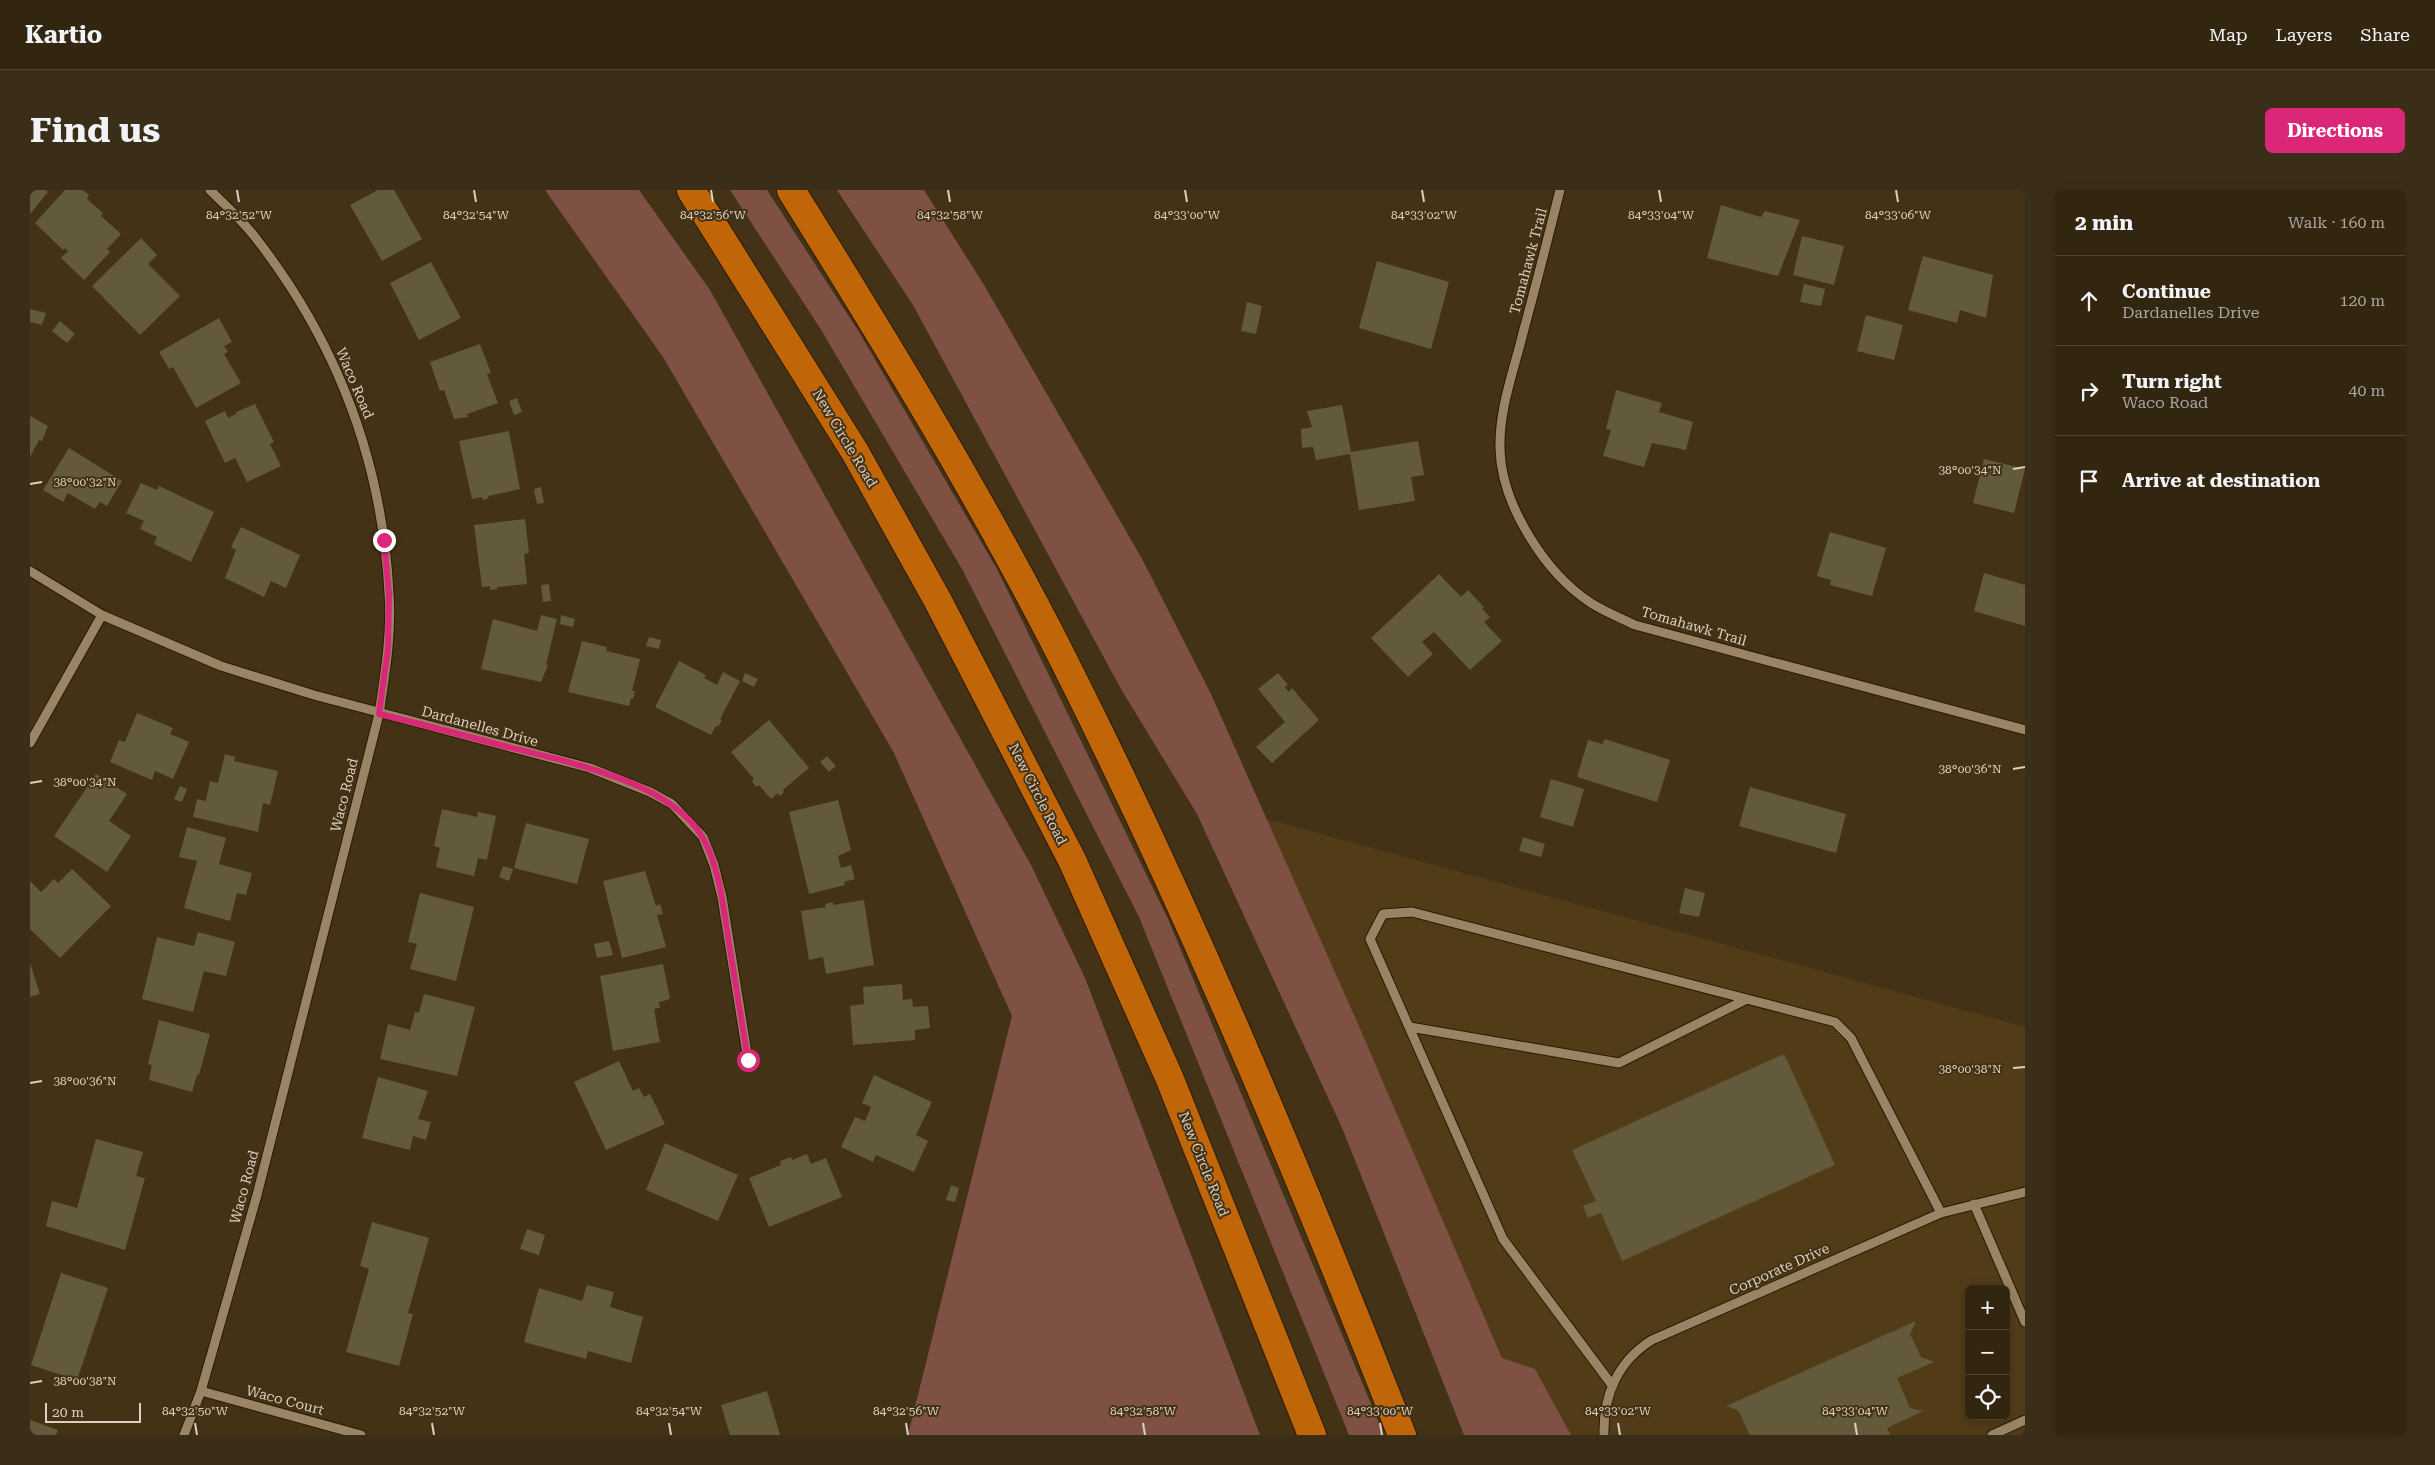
<!DOCTYPE html>
<meta charset="utf-8">
<style>
body{margin:0;font-family:"Roboto Serif",serif;background:#3b2e19;color:#f1f3f6}
.controls{position:absolute;right:15px;bottom:15px;display:grid;overflow:hidden;border-radius:8px;box-shadow:0 2px 12px #0003}
.controls button{width:45px;height:45px;display:grid;place-items:center;padding:0;border:0;border-bottom:1px solid #4e4330;background:#332610;color:#f1f3f6;font:25px sans-serif}
.scale{position:absolute;left:15px;bottom:12px;width:96px;box-sizing:border-box;padding-left:5px;border:2px solid #dcd1c1;border-top:0;font-size:14px;line-height:18px;white-space:nowrap;color:#dcd1c1;-webkit-text-stroke:4px #443216;paint-order:stroke}
.stop{position:absolute;width:15px;height:15px;margin:-11px;border:4px solid #db2777;border-radius:50%;background:#fff}
.stop.end{background:#db2777;border-color:#fff;box-shadow:0 1px 5px #0008}
.list{margin:0;padding:0;list-style:none}
h2{display:flex;justify-content:space-between;align-items:center;height:65px;margin:0;padding:0 20px;font-size:21px}
h2 small{font-size:16px;font-weight:400;color:#a9a59f}
.list li{display:grid;grid-template-columns:32px 1fr auto;gap:15px;align-items:center;box-sizing:border-box;height:90px;padding:0 20px;border-top:1px solid #4e4330}
.list b{display:block;font-size:19px;white-space:nowrap}
.list p{margin:0;font-size:16px;white-space:nowrap;color:#a9a59f}
.list em{font-size:16px;font-style:normal;color:#a9a59f}
.icon{flex:none;width:28px;height:28px;fill:none;stroke:currentColor;stroke-width:2;stroke-linecap:round;stroke-linejoin:round}
.map{position:relative;flex:none;width:1995px;height:1245px;overflow:hidden;border-radius:8px}
header{display:flex;align-items:center;gap:30px;box-sizing:border-box;height:70px;padding:0 25px;background:#332610;border-bottom:1px solid #4e4330}
header strong{font-size:24px}
nav{display:flex;gap:28px;margin-inline-start:auto;font-size:18px}
.intro{display:flex;align-items:center;justify-content:space-between;box-sizing:border-box;height:120px;padding:0 30px}
h1{margin:0;font-size:35px}
.button{padding:12px 22px;border-radius:8px;background:#db2777;color:#fff;font-size:18px;font-weight:700}
main{display:flex;gap:30px;padding:0 30px}
aside{flex:1;background:#332610;border-radius:8px;box-shadow:0 2px 12px #0003}
.map>svg:first-child{display:block}
.built{fill:#523c18;fill-rule:evenodd}
.green{fill:#7f5144}
.building{fill:#625a3a}
.lines{fill:none;stroke-linecap:round;stroke-linejoin:round}
.minor-casing{stroke:#2a1a00;stroke-width:11}
.highway-casing{stroke:#2a1a00;stroke-width:30}
.minor{stroke:#998466;stroke-width:9}
.highway{stroke:#c06609;stroke-width:28}
.route{stroke:#db2777;stroke-width:6}
.ticks{fill:none;stroke:#dcd1c1;stroke-width:2}
.labels{text-anchor:middle;stroke-width:4;stroke-linejoin:round;paint-order:stroke}
.street-label{font-size:14px;fill:#dcd1c1;stroke:#443216}
.ticks-label{font-size:12px;text-anchor:middle;fill:#dcd1c1;stroke:#443216;stroke-width:4;stroke-linejoin:round;paint-order:stroke}
</style>
<header>
<strong>Kartio</strong>
<nav><a>Map</a><a>Layers</a><a>Share</a></nav>
</header>
<div class="intro"><h1>Find us</h1><a class="button">Directions</a></div>
<main>
<div class="map">
<svg width="1995" height="1245" viewBox="0 0 1995 1245">
<rect width="100%" height="100%" fill="#443216"/>
<path class="built" d="M1236 629 1995 837V1245H1541L1505 1179 1472 1168ZM1939 1099H1976V1226H1939Z"/>
<path class="green" d="M515 0H609L680 100 1001 675 1055 788 1230 1245H878L982 826 864 563 633 167Z
M700 0H737L829 142 967 379 1138 729 1354 1245H1319L1109 727 932 379 790 138Z
M807 0H894L954 95 1111 367 1181 504 1328 834 1472 1168 1505 1179 1541 1245H1434L1313 940 1167 624 1091 499 883 115Z"/>
<path class="building" d="M0 0H16L18 2 0 24Z
M35 0H53L59 5 57 9 73 23 71 26 91 44 77 59 80 62 54 90 31 68 38 61 35 58 33 60 5 33Z
M348 0H364L392 49 352 71 320 15Z
M1691 15 1731 27 1735 21 1770 30 1748 86 1677 68Z
M1772 46 1814 56 1804 95 1763 85Z
M111 48 127 65 118 74 150 106 110 145 62 96Z
M1893 66 1963 85 1956 128 1930 120 1927 133 1878 120Z
M1347 71 1419 92 1401 159 1329 138Z
M401 72 431 128 389 150 360 93Z
M1774 94 1795 99 1791 116 1770 112Z
M1217 112 1232 116 1226 144 1211 141Z
M0 119 16 123 12 135 0 132Z
M1836 125 1873 135 1864 170 1827 161Z
M189 128 202 152 194 156 198 162 194 164 211 193 166 218 143 177 139 179 129 162Z
M30 131 45 144 37 153 22 141Z
M450 154 461 183 457 184 468 213 437 224 438 227 424 229 414 200 410 201 400 172Z
M1586 200 1632 213 1629 222 1663 232 1656 260 1622 253 1614 277 1573 266 1581 240 1576 239Z
M487 208 492 222 484 225 479 211Z
M225 214 244 252 240 254 251 276 217 292 205 268 195 273 175 231 195 221 198 228 206 224V222Z
M1312 215 1321 262 1388 251 1394 285 1381 287 1385 311 1329 320 1320 264 1286 270 1283 257 1272 258 1271 239 1282 237 1277 221Z
M0 226 18 236 12 251 9 250 0 267Z
M479 241 490 299 458 306 459 308 453 310 452 307 442 309 429 251Z
M39 258 92 291 77 316 70 312 65 319 38 303 33 312 13 300Z
M1954 269 1995 279 1984 323 1943 313Z
M111 293 127 300 129 296 184 322 161 372 124 354 127 347 110 339 114 331 96 323Z
M511 297 514 313 507 314 504 299Z
M495 329 499 363 494 364 497 394 467 397V399L460 400V396L452 397 444 335Z
M211 337 270 365 256 398 241 391 234 407 195 388 206 360 201 357Z
M1800 342 1856 358 1842 406 1800 395 1801 390 1787 386Z
M1954 383 1995 395V436L1944 421Z
M1409 384 1431 407 1438 400 1454 417 1452 419 1460 427 1454 432 1472 451 1440 480 1404 442 1392 452 1403 464 1378 487 1341 448Z
M519 394 521 411 513 412 511 395Z
M511 425 527 429 516 475H518L511 492 451 479 463 429 507 441Z
M531 425 545 429 543 437 530 434Z
M619 447 631 450 629 459 616 456Z
M552 451 577 457 576 461 610 469 602 501H605L603 509 601 508 599 516 538 502Z
M649 471 676 485 674 488 687 495 693 482 710 491 690 529 692 530 688 537 686 536 681 545 625 517Z
M715 483 728 489 724 497 712 491Z
M1248 483 1258 495 1255 497 1259 502 1262 498 1289 530 1242 573 1226 557 1255 532 1228 499Z
M107 523 143 538 140 544 159 552 143 589 125 581 122 590 80 572 89 550 95 552Z
M739 530 779 578 753 600 754 602 750 606 748 603 741 609 729 595 726 597 722 591 724 589 701 562Z
M1575 549 1640 570 1627 612 1547 587 1558 550 1572 554Z
M195 564 205 567 204 571 248 581 240 615 233 613 228 642 163 627 167 609 176 611 180 591 188 593Z
M797 566 806 576 799 582 790 572Z
M66 584 97 604 79 631 101 646 77 682 24 646Z
M1521 589 1554 599 1543 637 1510 627Z
M150 596 157 599 152 612 144 609Z
M1720 597 1816 624 1806 663 1709 636Z
M808 610 821 660 808 666 811 678 821 675 825 689 814 692 815 695 779 704 759 622Z
M412 619 447 627 448 622 466 626 457 670 448 668 444 686 406 677 410 658 404 656Z
M496 633 559 649 547 694 484 678Z
M157 637 196 648 189 674 222 683 216 705 207 703 200 731 154 718 167 671 149 667Z
M1493 647 1515 654 1511 667 1489 661Z
M473 676 483 679 479 691 469 687Z
M42 679 81 716 30 768 0 739V691L11 702 24 689 28 693Z
M615 681 626 716 630 714 633 724 627 725 636 757 592 768 573 691Z
M1655 698 1675 703 1669 727 1649 723Z
M390 703 444 717 426 791 380 779 387 754 378 752Z
M834 710 844 775 796 784 793 767 779 770 771 721 796 717 795 714 803 712V715Z
M168 742 205 752 196 786 174 781 163 822 112 809 127 747 164 756Z
M579 751 583 765 567 768 564 754Z
M0 773 10 804 0 807Z
M633 774 640 809 629 812 630 818 624 819 630 852 583 861 570 786Z
M872 794 873 810 882 809 883 817 898 816 900 838 885 840V850L823 855 820 816 834 814 833 797Z
M394 804 445 817 427 886 350 869 358 834 380 840 385 822 389 823Z
M129 830 180 844 169 885H167L162 902 119 890 122 875 118 874Z
M1754 864 1805 975 1592 1071 1571 1023 1558 1028 1553 1016 1566 1011 1542 960Z
M589 871 603 901 609 898 614 907 620 904 635 934 576 960 544 892Z
M844 885 902 912 886 945 898 951 884 982 846 965 843 972 811 957 825 927 835 931 841 917 832 913Z
M348 887 398 901 388 929 401 932 396 950 383 946 380 960 332 948Z
M66 949 113 962 106 986 115 988 95 1060 16 1036 22 1011 47 1018Z
M635 953 708 985 688 1031 616 1000Z
M777 964 781 974 796 968 812 1007 739 1037 719 988 751 975 750 971 761 967 762 970Z
M921 995 929 998 925 1012 916 1010Z
M342 1032 399 1048 378 1123 383 1124 369 1176 316 1162 339 1079 330 1076Z
M497 1039 515 1045 509 1065 490 1059Z
M31 1083 78 1098 47 1190 1 1175Z
M557 1095 584 1102 580 1117 613 1127 601 1173 558 1161 556 1169 494 1152 509 1098 552 1111Z
M1886 1131 1880 1144 1891 1167 1904 1172 1867 1188 1880 1218 1893 1221 1857 1238 1860 1245H1720L1708 1220 1696 1216Z
M737 1201 750 1245H700L691 1215Z
M0 1230 28 1240 26 1245H0Z"/>
<g class="lines">
<defs>
<path id="minor" d="M1530 0C1518 48 1506 95 1493 143 1484 180 1469 219 1470 258 1471 314 1515 383 1561 413 1575 422 1591 428 1605 435L1995 540
M0 381 72 425 191 476 284 505 560 578 620 602 642 614 673 647 684 675 692 707 718 870
M0 553 72 425
M1380 837 1589 873 1717 809
M1944 1014 1995 1132
M1582 1195 1473 1049 1340 749 1353 724 1382 722 1805 832 1821 848 1911 1023
M171 1201 331 1245
M154 1245 171 1201 227 1005 349 524C355 484 362 443 359 403 352 269 307 152 225 47 212 30 195 15 180 0
M1574 1245C1573 1205 1588 1171 1622 1150L1911 1023 1995 1002
M1962 1245 1995 1230"/>
<path id="highway" d="M661 0 825 262 908 411 1042 670 1139 887 1282 1245
M761 0C857 154 952 309 1034 471 1161 723 1269 983 1372 1245"/>
</defs>
<use href="#minor" class="minor-casing"/>
<use href="#highway" class="highway-casing"/>
<use href="#minor" class="minor"/>
<use href="#highway" class="highway"/>
</g>
<g class="lines">
<path class="route" d="M354 350 359 404 358 459 349 524C391 534 433 545 474 556 533 571 641 591 673 648 689 677 693 714 698 747 705 788 711 829 718 870"/>
</g>
<path class="ticks" d="M207 0 209 12M444 0 446 12M681 0 683 12M918 0 920 12M1155 0 1157 12M1392 0 1394 12M1629 0 1631 12M1866 0 1868 12M1983 279 1995 277M0 294 12 292M1983 579 1995 577M0 593 12 591M1983 878 1995 877M0 893 12 891M0 1193 12 1191M165 1233 167 1245M402 1233 404 1245M639 1233 641 1245M876 1233 878 1245M1113 1233 1115 1245M1350 1233 1352 1245M1588 1233 1590 1245M1825 1233 1827 1245"/>
<g class="labels">
<g class="street-label">
<text transform="translate(1498 71) rotate(-75)" y="5">Tomahawk Trail</text>
<text transform="translate(325 193) rotate(67)" y="5">Waco Road</text>
<text transform="translate(815 248) rotate(59)" y="5">New Circle Road</text>
<text transform="translate(1664 436) rotate(16)" y="5">Tomahawk Trail</text>
<text transform="translate(450 536) rotate(15)" y="5">Dardanelles Drive</text>
<text transform="translate(1008 604) rotate(63)" y="5">New Circle Road</text>
<text transform="translate(314 605) rotate(-76)" y="5">Waco Road</text>
<text transform="translate(1174 974) rotate(68)" y="5">New Circle Road</text>
<text transform="translate(214 997) rotate(-75)" y="5">Waco Road</text>
<text transform="translate(1749 1079) rotate(-24)" y="5">Corporate Drive</text>
<text transform="translate(255 1210) rotate(15)" y="5">Waco Court</text>
</g>
</g>
<g class="ticks-label">
<text x="1157" y="29">84°33'00"W</text>
<text x="1868" y="29">84°33'06"W</text>
<text x="209" y="29">84°32'52"W</text>
<text x="446" y="29">84°32'54"W</text>
<text x="683" y="29">84°32'56"W</text>
<text x="920" y="29">84°32'58"W</text>
<text x="1394" y="29">84°33'02"W</text>
<text x="1631" y="29">84°33'04"W</text>
<text x="1940" y="284">38°00'34"N</text>
<text x="55" y="296">38°00'32"N</text>
<text x="1940" y="583">38°00'36"N</text>
<text x="55" y="596">38°00'34"N</text>
<text x="1940" y="883">38°00'38"N</text>
<text x="55" y="895">38°00'36"N</text>
<text x="55" y="1195">38°00'38"N</text>
<text x="165" y="1225">84°32'50"W</text>
<text x="402" y="1225">84°32'52"W</text>
<text x="639" y="1225">84°32'54"W</text>
<text x="876" y="1225">84°32'56"W</text>
<text x="1113" y="1225">84°32'58"W</text>
<text x="1350" y="1225">84°33'00"W</text>
<text x="1588" y="1225">84°33'02"W</text>
<text x="1825" y="1225">84°33'04"W</text>
</g>
</svg>
<div class="controls">
<button>+</button>
<button>−</button>
<button><svg class="icon" aria-label="locate" viewBox="0 0 24 24"><circle cx="12" cy="12" r="6"/><path d="M12 2v4M12 18v4M2 12h4M18 12h4"/></svg></button>
</div>
<div class="scale">20 m</div>
<div class="stop" style="left:718px;top:870px"></div>
<div class="stop end" style="left:354px;top:350px"></div>
</div>
<aside>
<h2>2 min<small>Walk · 160 m</small></h2>
<ul class="list">
<li><svg class="icon" aria-label="ahead" viewBox="0 0 24 24"><path d="M12 20V5M6 11l6-6 6 6"/></svg><div><b>Continue</b><p>Dardanelles Drive</p></div><em>120 m</em></li>
<li><svg class="icon" aria-label="right" viewBox="0 0 24 24"><path d="M7 20v-9h11M14 6l5 5-5 5"/></svg><div><b>Turn right</b><p>Waco Road</p></div><em>40 m</em></li>
<li><svg class="icon" aria-label="arrive" viewBox="0 0 24 24"><path d="M6 21V4h12l-3 4 3 4H6"/></svg><div><b>Arrive at destination</b></div></li>
</ul>
</aside>
</main>
